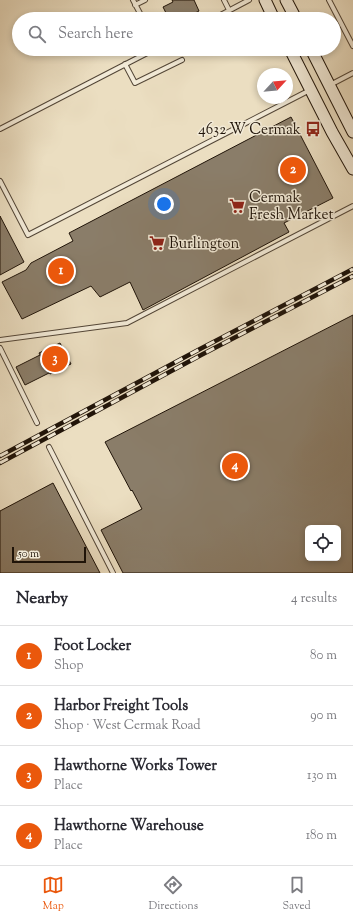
<!DOCTYPE html>
<meta charset="utf-8">
<style>
body{margin:0;font-family:"Sorts Mill Goudy",serif;background:#f7f7f7;color:#2b2b33}
.controls{position:absolute;right:12px;bottom:12px;display:grid;overflow:hidden;border-radius:6px;box-shadow:0 2px 6px #0003}
.controls button{width:36px;height:36px;display:grid;place-items:center;padding:0;border:0;border-bottom:1px solid #e1e1e2;background:#fff;color:#2b2b33;font:20px sans-serif}
.compass{position:absolute;left:257px;top:68px;width:36px;height:36px;border-radius:50%;background:#fff;box-shadow:0 2px 6px #0003;rotate:64deg}
.scale{position:absolute;left:12px;bottom:10px;width:74px;box-sizing:border-box;padding-left:4px;border:2px solid #201409;border-top:0;font-size:11px;line-height:14px;white-space:nowrap;color:#201409;-webkit-text-stroke:3px #f2ead7;paint-order:stroke}
.you{position:absolute;left:164px;top:204px;width:14px;height:14px;margin:-10px;border:3px solid #fff;border-radius:50%;background:#1a73e8;box-shadow:0 0 0 6px #1a73e833}
.badge{display:grid;place-items:center;width:26px;height:26px;border-radius:50%;background:#ea580c;color:#fff;font-size:13px;font-weight:700}
.pin{position:absolute;translate:-50% -50%;border:2px solid #fff;box-shadow:0 1px 4px #0006}
.list{margin:0;padding:0;list-style:none}
h2{display:flex;justify-content:space-between;align-items:center;height:52px;margin:0;padding:0 16px;font-size:17px}
h2 small{font-size:13px;font-weight:400;color:#7c7c81}
.list li{display:grid;grid-template-columns:26px 1fr auto;gap:12px;align-items:center;box-sizing:border-box;height:60px;padding:0 16px;border-top:1px solid #e1e1e2}
.list b{display:block;font-size:15px;white-space:nowrap}
.list p{margin:0;font-size:13px;white-space:nowrap;color:#7c7c81}
.list em{font-size:13px;font-style:normal;color:#7c7c81}
.icon{flex:none;width:22px;height:22px;fill:none;stroke:currentColor;stroke-width:2;stroke-linecap:round;stroke-linejoin:round}
.map{position:relative;flex:none;width:353px;height:573px;overflow:hidden}
.search{position:absolute;background:#fff;box-shadow:0 2px 6px #0003;left:12px;right:12px;top:12px;height:44px;display:flex;align-items:center;gap:10px;box-sizing:border-box;padding:0 14px;border-radius:22px;color:#7c7c81;font-size:15px}
.sheet{height:292px;background:#fff}
nav{display:flex;justify-content:space-around;align-items:center;box-sizing:border-box;height:56px;border-top:1px solid #e1e1e2;background:#fff;font-size:11px;color:#7c7c81}
nav a{display:grid;justify-items:center;gap:2px}
nav .on{color:#ea580c}
.map>svg:first-child{display:block}
.building{fill:#8a7d69;stroke:#201409;fill-rule:evenodd}
.lines{fill:none;stroke-linecap:round;stroke-linejoin:round}
.lane-casing{stroke:#534637;stroke-width:6}
.secondary-casing{stroke:#201409;stroke-width:13}
.lane{stroke:#f2ead7;stroke-width:4}
.secondary{stroke:#f2ead7;stroke-width:11}
.rail-casing{stroke:#201409;stroke-width:4.5}
.rail{stroke:#f2ead7;stroke-width:3;stroke-dasharray:9;stroke-linecap:butt}
.labels{text-anchor:middle;stroke-width:3;stroke-linejoin:round;paint-order:stroke}
.poi-label{font-size:15px;fill:#201409;stroke:#f2ead7;text-anchor:start}
</style>
<div class="map">
<svg width="353" height="573" viewBox="0 0 353 573">
<rect width="100%" height="100%" fill="#ebdec1"/>
<filter id="stains"><feTurbulence type="fractalNoise" baseFrequency=".005" numOctaves="4"/><feColorMatrix values="0 0 0 0 .2 0 0 0 0 .09 0 0 0 0 .02 0 0 0 .5 -.17"/></filter>
<radialGradient id="worn" r=".72"><stop offset=".6" stop-color="#630" stop-opacity="0"/><stop offset="1" stop-color="#630" stop-opacity=".3"/></radialGradient>
<path class="building" d="M172 0H194L199 11 183 19H169L163 7 173 2Z
M291 117 333 198 284 223 289 232 143 310 130 282 100 297 91 286 22 319 2 282 26 270 31 263 73 241 69 233Z
M0 216 24 262 0 275Z
M353 315V573H123L101 530 142 509 132 490 131 491 105 442ZM308 528H338V558H308Z
M60 343 71 364 50 374 39 353Z
M40 355 49 373 25 385 16 367Z
M53 483 100 573H0V511Z"/>
<g class="lines">
<defs>
<path id="lane" d="M133 0 143 19
M224 0 229 10
M329 0 353 46
M135 5 145 0
M213 19 249 0
M125 64 135 83 182 60
M330 85 353 73
M0 129 155 49
M0 181 28 235 310 90
M0 340 127 323 353 206
M0 348 37 423
M49 447 113 573"/>
<path id="secondary" d="M265 0 274 19
M286 0 296 19
M290 49 332 132 353 169
M311 49 353 132"/>
</defs>
<use href="#lane" class="lane-casing"/>
<use href="#secondary" class="secondary-casing"/>
<use href="#lane" class="lane"/>
<use href="#secondary" class="secondary"/>
<defs>
<path id="rail" d="M0 456 200 349 353 269
M0 463 203 354 353 276"/>
</defs>
<use href="#rail" class="rail-casing"/>
<use href="#rail" class="rail"/>
</g>
<defs>
<symbol id="bus-bare" viewBox="-9 -9 18 18"><path d="M-5-6H5V4H4V6H2V4H-2V6H-4V4H-5ZM-3.5-4V0h7V-4ZM-3.5 1.2v1.5H-2V1.2ZM2 1.2v1.5H3.5V1.2Z" fill="#8f2418" stroke="#f2ead7" stroke-width="2.5" paint-order="stroke"/></symbol>
<symbol id="supermarket-bare" viewBox="-9 -9 18 18"><path d="M-6-5.5h2.5l.6 2H6L4.5 2H-2.5L-4.4-4H-6ZM-1.5 3.2a1.3 1.3 0 1 0 .1 0ZM3 3.2a1.3 1.3 0 1 0 .1 0Z" fill="#8f2418" stroke="#f2ead7" stroke-width="2.5" paint-order="stroke"/></symbol>
</defs>
<g fill-rule="evenodd">
<use href="#bus-bare" x="302" y="118" width="22" height="22"/>
<use href="#supermarket-bare" x="226" y="195" width="22" height="22"/>
<use href="#supermarket-bare" x="146" y="232" width="22" height="22"/>
</g>
<g class="labels">
<g class="poi-label">
<text x="301" y="134" text-anchor="end">4632 W Cermak</text>
<text x="249" y="202">Cermak<tspan x="249" dy="17">Fresh Market</tspan></text>
<text x="169" y="248">Burlington</text>
</g>
</g>
<rect width="100%" height="100%" filter="url(#stains)"/>
<rect width="100%" height="100%" fill="url(#worn)"/>
</svg>
<div class="controls">
<button><svg class="icon" aria-label="locate" viewBox="0 0 24 24"><circle cx="12" cy="12" r="6"/><path d="M12 2v4M12 18v4M2 12h4M18 12h4"/></svg></button>
</div>
<svg class="compass" viewBox="-18 -18 36 36"><path d="M0-13l5 13h-10z" fill="#e53935"/><path d="M0 13l5-13h-10z" fill="#7c7c81"/></svg>
<div class="scale">50 m</div>
<div class="you"></div>
<div class="pin badge" style="left:61px;top:271px">1</div>
<div class="pin badge" style="left:293px;top:170px">2</div>
<div class="pin badge" style="left:55px;top:359px">3</div>
<div class="pin badge" style="left:235px;top:466px">4</div>
<div class="search"><svg class="icon" aria-label="search" viewBox="0 0 24 24"><circle cx="10" cy="10" r="6"/><path d="M15 15l6 6"/></svg>Search here</div>
</div>
<section class="sheet">
<h2>Nearby<small>4 results</small></h2>
<ul class="list">
<li><span class="badge">1</span><div><b>Foot Locker</b><p>Shop</p></div><em>80 m</em></li>
<li><span class="badge">2</span><div><b>Harbor Freight Tools</b><p>Shop · West Cermak Road</p></div><em>90 m</em></li>
<li><span class="badge">3</span><div><b>Hawthorne Works Tower</b><p>Place</p></div><em>130 m</em></li>
<li><span class="badge">4</span><div><b>Hawthorne Warehouse</b><p>Place</p></div><em>180 m</em></li>
</ul>
</section>
<nav>
<a class="on"><svg class="icon" aria-label="map" viewBox="0 0 24 24"><path d="M3 6l6-2 6 2 6-2v14l-6 2-6-2-6 2zM9 4v14M15 6v14"/></svg>Map</a>
<a><svg class="icon" aria-label="directions" viewBox="0 0 24 24"><path d="M12 3l9 9-9 9-9-9zM9 14v-3h6M13 9l2 2-2 2"/></svg>Directions</a>
<a><svg class="icon" aria-label="saved" viewBox="0 0 24 24"><path d="M7 4h10v16l-5-4-5 4z"/></svg>Saved</a>
</nav>
